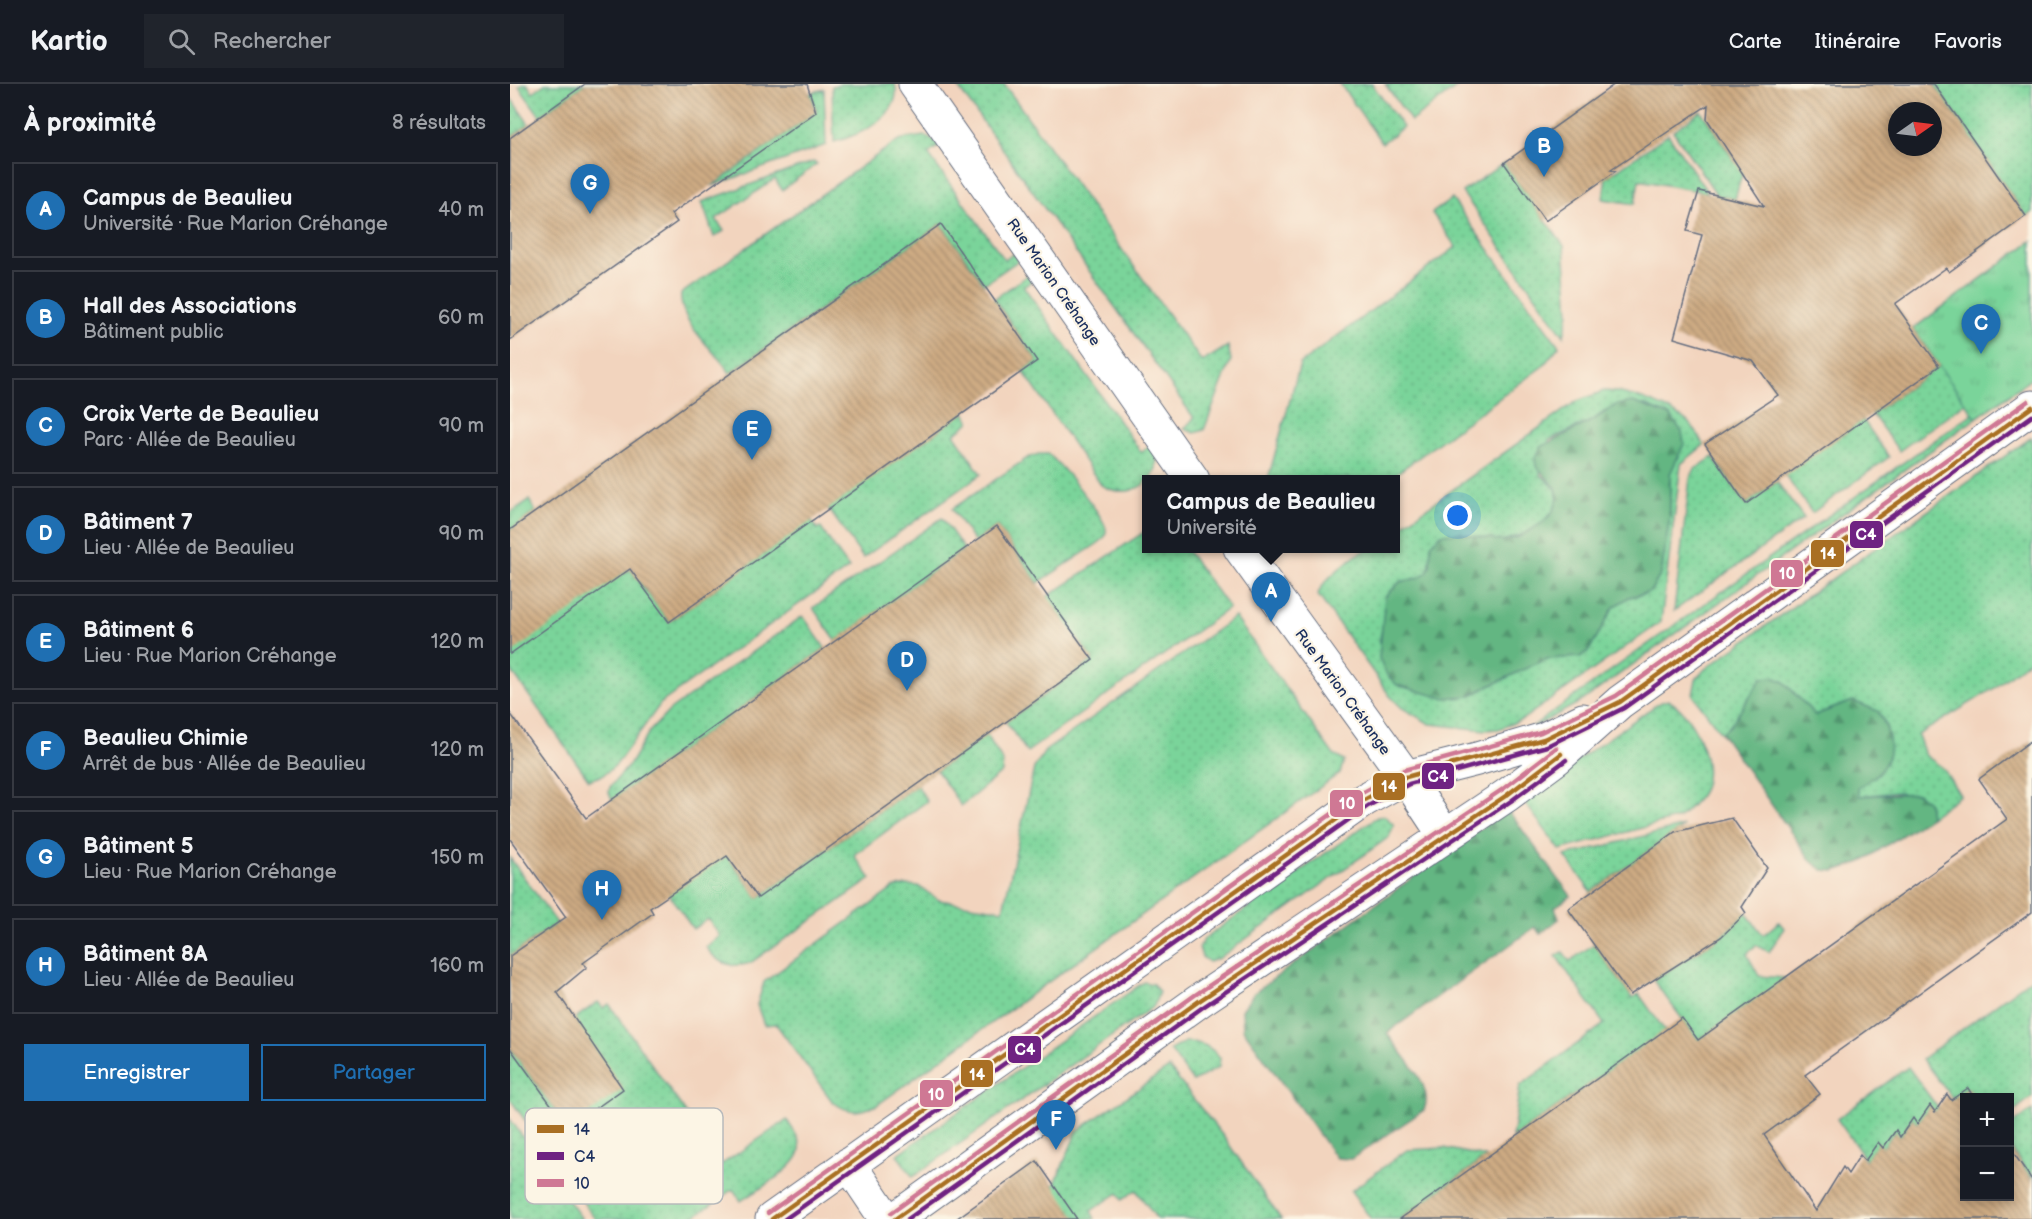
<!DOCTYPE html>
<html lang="fr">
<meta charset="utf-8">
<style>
body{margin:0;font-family:"Balsamiq Sans",sans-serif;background:#20242c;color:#f1f3f6}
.controls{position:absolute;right:18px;bottom:18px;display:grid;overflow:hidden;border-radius:0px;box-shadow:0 3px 9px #0003}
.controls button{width:54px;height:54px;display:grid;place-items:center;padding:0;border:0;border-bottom:2px solid #363941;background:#171b24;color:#f1f3f6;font:30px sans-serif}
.compass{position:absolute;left:1378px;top:18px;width:54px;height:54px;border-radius:50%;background:#171b24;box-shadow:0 3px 9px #0003;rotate:76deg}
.you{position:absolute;left:948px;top:432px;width:21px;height:21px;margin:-15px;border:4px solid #fff;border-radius:50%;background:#1a73e8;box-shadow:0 0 0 9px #1a73e833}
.badge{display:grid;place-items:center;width:39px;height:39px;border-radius:50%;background:#1f6fb2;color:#fff;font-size:20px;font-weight:700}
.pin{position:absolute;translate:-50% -50px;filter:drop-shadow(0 2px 3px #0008)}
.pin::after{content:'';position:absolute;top:32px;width:21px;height:18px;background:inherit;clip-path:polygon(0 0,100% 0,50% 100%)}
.popup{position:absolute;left:632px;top:391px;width:258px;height:78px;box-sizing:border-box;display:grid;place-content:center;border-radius:0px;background:#171b24;filter:drop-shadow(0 2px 4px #0005);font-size:20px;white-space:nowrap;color:#9ea1a6}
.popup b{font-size:22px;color:#f1f3f6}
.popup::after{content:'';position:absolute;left:50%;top:100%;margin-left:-12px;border:12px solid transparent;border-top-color:#171b24}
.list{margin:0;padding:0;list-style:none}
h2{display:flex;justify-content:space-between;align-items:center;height:78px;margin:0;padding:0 24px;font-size:26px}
h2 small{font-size:20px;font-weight:400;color:#9ea1a6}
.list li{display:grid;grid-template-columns:39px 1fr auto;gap:18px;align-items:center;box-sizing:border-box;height:96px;margin:0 12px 12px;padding:0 12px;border:2px solid #363941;border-radius:0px}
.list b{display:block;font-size:22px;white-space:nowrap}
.list p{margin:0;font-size:20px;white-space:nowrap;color:#9ea1a6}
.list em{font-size:20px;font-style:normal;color:#9ea1a6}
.actions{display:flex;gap:12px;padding:18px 24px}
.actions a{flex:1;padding:14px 0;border:2px solid #1f6fb2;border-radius:0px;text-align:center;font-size:21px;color:#1f6fb2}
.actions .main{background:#1f6fb2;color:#fff}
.icon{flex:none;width:33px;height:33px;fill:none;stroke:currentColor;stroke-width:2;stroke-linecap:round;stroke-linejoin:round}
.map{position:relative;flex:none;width:1522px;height:1135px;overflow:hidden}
header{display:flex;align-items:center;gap:36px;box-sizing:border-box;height:84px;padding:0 30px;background:#171b24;border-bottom:2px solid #363941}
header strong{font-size:28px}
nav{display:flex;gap:33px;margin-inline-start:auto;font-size:21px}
.search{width:420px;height:54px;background:#20242c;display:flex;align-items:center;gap:15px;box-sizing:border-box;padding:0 21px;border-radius:0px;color:#9ea1a6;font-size:22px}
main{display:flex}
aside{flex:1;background:#171b24}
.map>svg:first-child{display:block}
.built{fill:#f2d4be;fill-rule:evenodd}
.grass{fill:url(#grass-dots);stroke:#4a827c;stroke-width:1.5;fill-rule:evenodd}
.forest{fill:url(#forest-firs);stroke:#3f7270;stroke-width:1.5}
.park{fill:url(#park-tufts);stroke:#4a827c;stroke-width:1.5}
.garden{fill:url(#garden-furrows);stroke:#4a827c;stroke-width:1.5}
.building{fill:url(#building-back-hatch);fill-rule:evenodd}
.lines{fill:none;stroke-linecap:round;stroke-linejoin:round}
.minor-casing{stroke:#646c7e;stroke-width:35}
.tertiary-casing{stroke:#646c7e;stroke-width:35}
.minor{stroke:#fff;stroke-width:33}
.tertiary{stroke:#fff;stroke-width:33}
.bus-1-casing{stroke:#fcf5e5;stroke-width:9}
.bus-2-casing{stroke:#fcf5e5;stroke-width:9}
.bus-3-casing{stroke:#fcf5e5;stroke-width:9}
.bus-1{stroke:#a96f23;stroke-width:4.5}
.bus-2{stroke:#6f2282;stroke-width:4.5}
.bus-3{stroke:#cf7894;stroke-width:4.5}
.labels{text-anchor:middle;stroke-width:4.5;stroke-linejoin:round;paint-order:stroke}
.street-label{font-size:15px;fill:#1b2f5e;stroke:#fcf5e5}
.key{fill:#fcf5e5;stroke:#b8babc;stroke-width:1.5}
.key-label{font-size:16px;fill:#1b2f5e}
.line-badge{stroke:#fcf5e5;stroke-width:2}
.badge-label{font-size:16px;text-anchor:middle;font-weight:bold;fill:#fff}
</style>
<header>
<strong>Kartio</strong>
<div class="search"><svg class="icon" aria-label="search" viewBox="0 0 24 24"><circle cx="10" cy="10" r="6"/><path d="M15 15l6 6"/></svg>Rechercher</div>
<nav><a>Carte</a><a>Itinéraire</a><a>Favoris</a></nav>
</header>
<main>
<aside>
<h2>À proximité<small>8 résultats</small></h2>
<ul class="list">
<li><span class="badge">A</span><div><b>Campus de Beaulieu</b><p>Université · Rue Marion Créhange</p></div><em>40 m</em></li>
<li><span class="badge">B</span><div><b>Hall des Associations</b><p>Bâtiment public</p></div><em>60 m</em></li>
<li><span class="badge">C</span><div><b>Croix Verte de Beaulieu</b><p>Parc · Allée de Beaulieu</p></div><em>90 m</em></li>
<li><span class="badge">D</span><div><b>Bâtiment 7</b><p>Lieu · Allée de Beaulieu</p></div><em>90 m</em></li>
<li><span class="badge">E</span><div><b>Bâtiment 6</b><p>Lieu · Rue Marion Créhange</p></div><em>120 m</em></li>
<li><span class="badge">F</span><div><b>Beaulieu Chimie</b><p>Arrêt de bus · Allée de Beaulieu</p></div><em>120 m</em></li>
<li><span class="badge">G</span><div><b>Bâtiment 5</b><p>Lieu · Rue Marion Créhange</p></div><em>150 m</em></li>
<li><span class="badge">H</span><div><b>Bâtiment 8A</b><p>Lieu · Allée de Beaulieu</p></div><em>160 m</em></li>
</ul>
<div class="actions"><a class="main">Enregistrer</a><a>Partager</a></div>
</aside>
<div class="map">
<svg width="1522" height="1135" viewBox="0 0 1522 1135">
<defs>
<pattern id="grass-dots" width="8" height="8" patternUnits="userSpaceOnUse" patternTransform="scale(1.5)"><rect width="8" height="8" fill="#7ad49a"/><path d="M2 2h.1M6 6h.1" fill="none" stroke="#69b687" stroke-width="1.8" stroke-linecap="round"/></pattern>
<pattern id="forest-firs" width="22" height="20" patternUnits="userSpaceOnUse" patternTransform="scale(1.5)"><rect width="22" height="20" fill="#63b682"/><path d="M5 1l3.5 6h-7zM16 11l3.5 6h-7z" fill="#51946e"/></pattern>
<pattern id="park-tufts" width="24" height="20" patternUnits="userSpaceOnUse" patternTransform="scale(1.5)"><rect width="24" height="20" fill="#7ad49a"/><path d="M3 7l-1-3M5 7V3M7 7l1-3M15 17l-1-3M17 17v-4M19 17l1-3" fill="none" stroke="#69b687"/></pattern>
<pattern id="garden-furrows" width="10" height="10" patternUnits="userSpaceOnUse" patternTransform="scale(1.5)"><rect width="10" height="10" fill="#7ad49a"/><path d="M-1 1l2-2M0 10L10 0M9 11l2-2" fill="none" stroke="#69b687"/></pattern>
<pattern id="building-back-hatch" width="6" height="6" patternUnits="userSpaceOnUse" patternTransform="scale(1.5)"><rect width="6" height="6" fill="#ceab83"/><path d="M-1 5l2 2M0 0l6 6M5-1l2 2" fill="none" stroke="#a68c6e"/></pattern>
</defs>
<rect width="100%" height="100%" fill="#fcf5e5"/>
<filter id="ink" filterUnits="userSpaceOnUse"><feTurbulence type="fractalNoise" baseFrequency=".0167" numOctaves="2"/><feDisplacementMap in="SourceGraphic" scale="12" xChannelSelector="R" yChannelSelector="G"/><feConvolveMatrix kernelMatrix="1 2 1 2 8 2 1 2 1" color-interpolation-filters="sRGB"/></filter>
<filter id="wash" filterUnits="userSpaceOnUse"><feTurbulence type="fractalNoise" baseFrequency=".008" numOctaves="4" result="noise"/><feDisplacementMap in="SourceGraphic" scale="24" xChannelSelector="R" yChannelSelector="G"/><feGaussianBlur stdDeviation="1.35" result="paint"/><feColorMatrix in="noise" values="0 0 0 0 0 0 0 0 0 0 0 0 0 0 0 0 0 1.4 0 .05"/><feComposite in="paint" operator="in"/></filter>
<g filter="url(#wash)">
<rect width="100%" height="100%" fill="#eddcb9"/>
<path class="built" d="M0 0H1522V1135H0ZM1387 27H1423V63H1387ZM636 396H885V464H636ZM1454 1014H1500V1112H1454Z"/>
<path class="grass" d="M13 0H17L23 8 35 0H90L71 3 30 32 9 3Z
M330 0H385C393 32 350 51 324 58L322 2Z
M446 0H494L692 278 718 262 721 276 694 346 685 349 674 345 684 334Z
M830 0H862L893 43 872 59Z
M875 0H951L901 37Z
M1424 0H1522V129L1516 132Z
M314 5 316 61 202 102 307 27 300 9Z
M0 13 19 40 0 54Z
M1191 27 1225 78 1235 80 1225 115 1207 111 1163 47Z
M1158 50 1198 109 1129 96 1125 120 1093 115 1096 94Z
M414 52 424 56 429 62 418 70 495 176 504 169 509 176 474 200 431 140 220 289C208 269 168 239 171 210L383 60 393 55Z
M303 78 307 80 272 106 265 95 206 135 214 147 204 153 192 118Z
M994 79 1054 162 1059 229 1054 252 952 108Z
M942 115 1049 262 1033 282 879 395H758L790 280 946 163 922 129Z
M1522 157 1480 301 1389 367 1362 330 1429 282 1403 245Z
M519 190 523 196 514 203 631 368 641 361 647 373 646 385C635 406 614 414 591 401L513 287 527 277 484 215Z
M1522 287V294L1072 617 1013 649Z
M1094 307C1116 307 1165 324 1181 341 1186 346 1190 354 1194 361L1171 380 1151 538 1013 635 989 645 975 646 920 640 892 624 880 612 808 511C810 498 847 467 861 465 869 463 878 465 885 464L886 446 1067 317ZM1134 321 1161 332 1169 373 1162 381 1160 390V432L1151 490 1134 510 1119 513 1104 523 1078 568 1070 573 1037 575 1025 580 959 612 946 614 869 559 875 531V513L890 498 908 494 917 488 920 481 921 461 974 455 993 457 1022 447 1042 429 1048 415 1046 405 1030 390 1039 356 1083 336 1094 328Z
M455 328 460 338 444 350 471 390 353 474 318 424Z
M1353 336 1379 373 1302 429 1275 391Z
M1522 353V574L1483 605 1408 651 1415 671 1433 684 1450 711 1420 733 1418 718 1389 708 1349 712 1348 703 1369 689 1378 673 1376 641 1368 627 1343 617 1305 631 1273 597 1252 594 1220 642 1211 649 1183 611 1186 595 1195 585Z
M529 370H538C549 378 594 432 596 445 597 452 593 456 587 460L528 499 487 442 464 458 442 425 519 373Z
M1203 373 1236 420 1267 398 1294 434 1164 527 1180 394 1185 385Z
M432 434 454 465 326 557 303 524Z
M301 436 307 445 310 443 339 484 151 619 106 681 93 691 79 696 0 585V562L120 485 159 538Z
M636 447V464L676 465 719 524 517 668 496 638 583 576 537 513Z
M293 532 315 564 102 716 99 708 100 703 120 680 139 648 160 626Z
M725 533 823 670 834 677 830 689 367 1021C349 1029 338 1030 322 1017L266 940 254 941 247 921 254 898 384 804 396 801 408 802 429 816 493 826 524 684 535 667Z
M1158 616C1183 630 1202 673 1195 701 1192 713 1178 725 1169 734L1050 766 1012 715 1149 619Z
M477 651 493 678 492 688 451 722 427 687Z
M407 701 417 717 344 771 361 795 240 879C221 885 207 879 196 863L210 852 198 835 183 845 150 797 217 772 248 814Z
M875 732 884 741 879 753 709 874 699 878 692 873 689 863 695 854 867 733Z
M1174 742 1081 808 1055 772Z
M0 774 47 839 0 872Z
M1236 829 1253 851 1269 838 1274 844 1259 868 1246 861 1237 870 1249 892 1276 894 1188 956 1143 896 1211 853Z
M1084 860 1122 914 1129 910 1155 947 1002 1054 1010 1002 1094 940 1046 872 1053 868 1060 877Z
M1522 894V1013L1500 1030V1014L1464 1013 1457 1004 1443 1015 1412 975Z
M634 898 643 900 649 908 644 922 403 1093 387 1071Z
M88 918 93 924 99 920 212 1080 277 1036C282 1045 291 1055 290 1065 290 1083 245 1107 231 1117L223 1105 181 1135H85L0 1015V964L58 1044 64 935Z
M675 958C690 957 701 962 710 974L709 983 683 998 660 966Z
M1398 983 1428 1024 1425 1028 1420 1022 1407 1040 1402 1034 1390 1053 1385 1047 1373 1064 1368 1059 1356 1076 1327 1035Z
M659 984 713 1052 771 1135H647L626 1106 612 1116 608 1109 581 1127 585 1135H498L544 1102 567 1047Z
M1522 1026V1095L1500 1063V1042Z
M0 1035 72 1135H0Z
M934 1064 976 1073 890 1135H861L841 1107 897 1066Z"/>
<path class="forest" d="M1123 318 1161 332 1172 348 1174 360 1160 390V432L1151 490 1140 508 1119 513 1104 523 1078 568 1070 573 1037 575 1025 580 959 612 933 614 887 601 877 591 869 574 875 513 890 498 908 494 917 488 920 481 921 461 931 450 949 449 993 457 1009 453 1032 439 1042 429 1048 415 1046 404 1026 382 1025 375 1031 363 1083 336 1106 321Z
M1262 593 1273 597 1305 631 1343 617 1368 627C1388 660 1383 685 1348 703L1349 712 1408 709 1418 718 1420 733 1351 778 1325 787 1313 786 1302 778 1211 649 1220 642 1252 594Z
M997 725 1061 812 1045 823 1049 835 1030 850 1025 843 877 949C890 970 925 1000 914 1026L847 1071 841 1075 826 1074 733 945 732 926 744 909Z"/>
<path class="park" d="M1522 157V294L1466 334 1403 245Z"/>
<path class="garden" d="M19 416 26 428 0 446V429Z"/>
<g id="blocks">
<path class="building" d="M75 0H297L306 28 161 130 167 138 0 256V54Z
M1105 0H1424L1516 132 1439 188 1436 184 1385 220 1429 282 1236 420 1195 360 1268 311 1243 277 1164 254 1192 151 1177 147 1189 107 1254 122 1197 35 1198 21 1101 86 1106 87 1035 137 994 79ZM1387 27H1423V63H1387Z
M431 140 527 277 159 538 120 485 0 570V446Z
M487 442 583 576 248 814 217 772 140 824 143 829 73 879 77 883 47 908 113 1005 58 1044 0 964V872L56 833 0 755V629L76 734Z
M1522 656V828L1295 991 1310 1010 1254 1051 1306 1127 1333 1083 1338 1090 1350 1071 1355 1077 1368 1058 1373 1064 1386 1046 1390 1053 1403 1034 1407 1040 1420 1021 1425 1028 1437 1010 1441 1016 1458 1004 1464 1014H1455V1113H1500V1064L1522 1096V1135H890L1172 934 1188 956 1497 735 1469 695Z
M1222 734 1257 784 1232 823 1236 829 1211 853 1120 911 1058 825 1165 748Z
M527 1077 567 1135H446Z"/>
</g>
</g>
<g filter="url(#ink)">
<use href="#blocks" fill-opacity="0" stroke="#646c7e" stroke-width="1.5"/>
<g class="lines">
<defs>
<path id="minor" d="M405 0 683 396
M730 464 896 693 935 752"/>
<path id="tertiary" d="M339 1080 376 1135
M262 1135 854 716 896 693 967 675 1034 655 1073 636
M385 1135 689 917 997 711 1047 674 1110 618 1522 323"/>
</defs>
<use href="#minor" class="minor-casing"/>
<use href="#tertiary" class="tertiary-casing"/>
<use href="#minor" class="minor"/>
<use href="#tertiary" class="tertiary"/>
<defs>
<path id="bus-1" d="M262 1135 854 716 896 693 1034 655 1110 618 1522 323
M385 1135 689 917 997 711 1051 670"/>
<path id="bus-2" d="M275 1135 858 722 899 700 1037 662 1114 624 1522 332
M398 1135 693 923 1001 717 1056 676"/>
<path id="bus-3" d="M258 1129 850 710 894 686 1031 648 1106 612 1518 317
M381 1129 685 911 993 705 1046 664"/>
</defs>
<use href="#bus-1" class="bus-1-casing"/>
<use href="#bus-2" class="bus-2-casing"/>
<use href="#bus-3" class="bus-3-casing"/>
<use href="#bus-1" class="bus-1"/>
<use href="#bus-2" class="bus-2"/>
<use href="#bus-3" class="bus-3"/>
</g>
</g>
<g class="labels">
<g class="street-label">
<text transform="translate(544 198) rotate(55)" y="5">Rue Marion Créhange</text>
<text transform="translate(833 608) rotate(54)" y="5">Rue Marion Créhange</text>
</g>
</g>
<rect x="15" y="1024" width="198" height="96" rx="9" class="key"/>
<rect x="27" y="1041" width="27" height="8" fill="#a96f23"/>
<rect x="27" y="1068" width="27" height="8" fill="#6f2282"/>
<rect x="27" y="1095" width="27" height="8" fill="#cf7894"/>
<g class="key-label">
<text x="64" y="1051">14</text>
<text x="64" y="1078">C4</text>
<text x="64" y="1105">10</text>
</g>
<g class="line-badge">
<rect x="1339" y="436" width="35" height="29" rx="6" fill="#6f2282"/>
<rect x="1300" y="455" width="35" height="29" rx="6" fill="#a96f23"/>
<rect x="1260" y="475" width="34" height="29" rx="6" fill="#cf7894"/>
<rect x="911" y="678" width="34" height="28" rx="6" fill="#6f2282"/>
<rect x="862" y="688" width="34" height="29" rx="6" fill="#a96f23"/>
<rect x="819" y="705" width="35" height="29" rx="6" fill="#cf7894"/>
<rect x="497" y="951" width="35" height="29" rx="6" fill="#6f2282"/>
<rect x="450" y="975" width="34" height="29" rx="6" fill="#a96f23"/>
<rect x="409" y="995" width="35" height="29" rx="6" fill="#cf7894"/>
</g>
<g class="badge-label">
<text x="1356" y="456">C4</text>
<text x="1318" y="475">14</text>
<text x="1277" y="495">10</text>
<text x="928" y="698">C4</text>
<text x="879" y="708">14</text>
<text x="837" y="725">10</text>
<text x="515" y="971">C4</text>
<text x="467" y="996">14</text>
<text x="426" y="1016">10</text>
</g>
</svg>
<div class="controls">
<button>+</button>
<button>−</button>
</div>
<svg class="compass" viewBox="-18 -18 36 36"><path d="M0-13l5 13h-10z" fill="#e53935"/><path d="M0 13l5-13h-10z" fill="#9ea1a6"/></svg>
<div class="you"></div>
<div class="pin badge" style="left:761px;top:538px">A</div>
<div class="popup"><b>Campus de Beaulieu</b>Université</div>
<div class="pin badge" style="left:1034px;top:93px">B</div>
<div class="pin badge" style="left:1471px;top:270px">C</div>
<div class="pin badge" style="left:397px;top:607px">D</div>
<div class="pin badge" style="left:242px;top:376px">E</div>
<div class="pin badge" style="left:546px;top:1066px">F</div>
<div class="pin badge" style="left:80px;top:130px">G</div>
<div class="pin badge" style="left:92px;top:836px">H</div>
</div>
</main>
